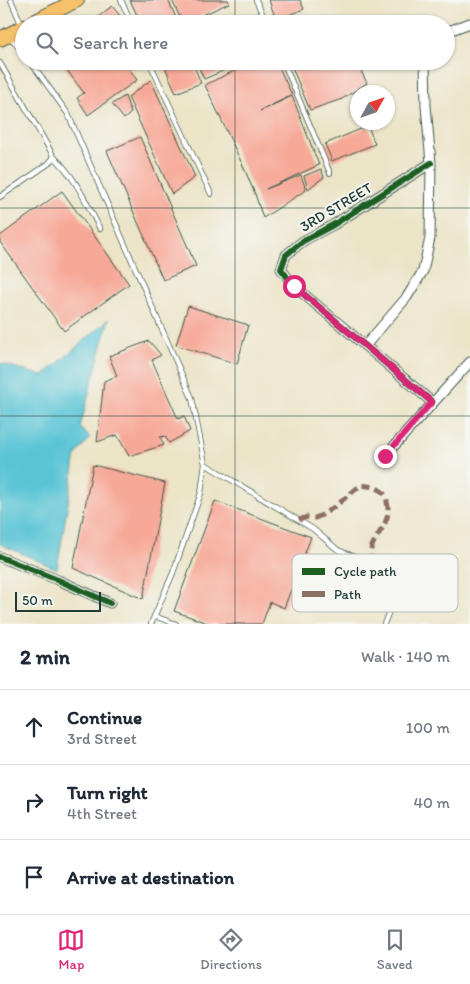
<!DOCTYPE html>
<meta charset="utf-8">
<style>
body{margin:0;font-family:Itim,sans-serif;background:#f6f6f7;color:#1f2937}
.compass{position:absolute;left:350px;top:85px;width:45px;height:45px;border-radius:50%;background:#fff;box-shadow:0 1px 4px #0004;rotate:50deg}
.scale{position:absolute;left:15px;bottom:12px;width:86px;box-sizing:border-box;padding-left:5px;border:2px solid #1f3d34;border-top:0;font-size:14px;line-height:18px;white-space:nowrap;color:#1f3d34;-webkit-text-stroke:4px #f6f6f2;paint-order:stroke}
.stop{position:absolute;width:15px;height:15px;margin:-11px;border:4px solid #db2777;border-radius:50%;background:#fff}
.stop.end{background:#db2777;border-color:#fff;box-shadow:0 1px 5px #0008}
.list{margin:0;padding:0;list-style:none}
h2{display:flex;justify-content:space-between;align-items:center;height:65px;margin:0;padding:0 20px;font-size:21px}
h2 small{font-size:16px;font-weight:400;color:#747a83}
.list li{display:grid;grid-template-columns:32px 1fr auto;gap:15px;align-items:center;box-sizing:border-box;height:75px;padding:0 20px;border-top:1px solid #e0e1e3}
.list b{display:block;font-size:19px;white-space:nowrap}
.list p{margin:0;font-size:16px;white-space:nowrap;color:#747a83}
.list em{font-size:16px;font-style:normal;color:#747a83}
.icon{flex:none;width:28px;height:28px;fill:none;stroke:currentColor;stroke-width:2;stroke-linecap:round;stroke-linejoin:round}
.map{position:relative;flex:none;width:470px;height:624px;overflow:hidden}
.search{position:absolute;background:#fff;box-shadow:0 1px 4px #0004;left:15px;right:15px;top:15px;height:55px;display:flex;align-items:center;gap:12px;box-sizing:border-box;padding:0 18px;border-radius:28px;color:#747a83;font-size:19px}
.sheet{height:290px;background:#fff}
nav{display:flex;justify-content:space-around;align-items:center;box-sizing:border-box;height:70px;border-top:1px solid #e0e1e3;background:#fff;font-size:14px;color:#747a83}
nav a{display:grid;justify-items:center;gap:2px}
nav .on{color:#db2777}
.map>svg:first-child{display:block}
.water{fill:#5ac4d5;stroke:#3c8084}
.building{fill:#f7a998}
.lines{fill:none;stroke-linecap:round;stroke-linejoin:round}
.lane-casing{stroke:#3e564a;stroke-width:6}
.street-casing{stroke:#3e564a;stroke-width:11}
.primary-casing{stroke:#3e564a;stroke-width:16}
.lane{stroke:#fff;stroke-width:4.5}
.street{stroke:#fff;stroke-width:9}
.primary{stroke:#f6c16b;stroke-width:14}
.quiet{stroke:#8d6e63;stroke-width:5;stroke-dasharray:10 5;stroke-linecap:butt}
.cycleway-casing{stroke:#f6f6f2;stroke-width:9}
.cycleway{stroke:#1b5e20;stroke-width:6}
.route{stroke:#db2777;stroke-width:6}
.grid{fill:none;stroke:#1f3d34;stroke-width:1;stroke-opacity:0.55}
.labels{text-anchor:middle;stroke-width:4;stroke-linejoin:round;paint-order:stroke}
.street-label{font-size:15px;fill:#1f3d34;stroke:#f6f6f2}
.key{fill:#f6f6f2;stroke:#b6beb9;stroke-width:1}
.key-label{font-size:14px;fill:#1f3d34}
</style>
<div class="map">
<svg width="470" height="624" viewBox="0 0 470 624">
<rect width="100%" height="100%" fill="#f6f6f2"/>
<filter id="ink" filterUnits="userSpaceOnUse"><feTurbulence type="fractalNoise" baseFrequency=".02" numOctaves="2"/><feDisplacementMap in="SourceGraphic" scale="10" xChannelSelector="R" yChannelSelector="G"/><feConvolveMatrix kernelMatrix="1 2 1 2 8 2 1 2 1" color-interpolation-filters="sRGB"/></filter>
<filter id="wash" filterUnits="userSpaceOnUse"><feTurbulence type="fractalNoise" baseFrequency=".0096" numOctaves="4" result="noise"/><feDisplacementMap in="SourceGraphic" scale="20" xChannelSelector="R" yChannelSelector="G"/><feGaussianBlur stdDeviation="1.12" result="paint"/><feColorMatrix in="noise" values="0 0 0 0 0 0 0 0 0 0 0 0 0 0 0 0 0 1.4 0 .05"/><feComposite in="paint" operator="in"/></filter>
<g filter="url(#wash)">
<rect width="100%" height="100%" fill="#ebe4c7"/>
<path class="water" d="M109 319 80 427 90 438 76 455 57 569 0 544V363L43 376Z"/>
<g id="blocks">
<path class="building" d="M130 0H168L179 24H141Z
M172 0H228L229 3 183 24Z
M269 0H300L304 9 276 20Z
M112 6 121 17 112 24H104L98 17Z
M301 15 304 24H279Z
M60 61H124L137 80 88 115 77 98 84 93Z
M178 61H192L201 83 176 93 165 67Z
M196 61H224L228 69 204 79Z
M254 61H276L292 95 260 111 292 96 319 165 266 189 301 175 306 190 263 218 255 194 244 168 205 85Z
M298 61H356L367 83 342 99 310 110 291 65Z
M151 80 195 177 172 194 128 97Z
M125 96 131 113 124 119 112 104Z
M368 126 375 144 332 161 325 144Z
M140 137 196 266 163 280 107 151Z
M321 169 324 177 308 189 304 176Z
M62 191 129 284 64 331 0 242V236Z
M188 306 248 325 237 364 176 345Z
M149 341 161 355 152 360 178 419 184 416 190 431 169 443 165 436 160 437 164 445 129 456 117 435 97 442 104 381 117 376 109 356Z
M93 465 165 483 143 599 73 568Z
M215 501 311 537 284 608 270 602 262 624H210L174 611Z"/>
</g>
</g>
<g filter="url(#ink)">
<use href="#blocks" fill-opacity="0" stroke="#3e564a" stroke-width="1"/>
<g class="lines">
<defs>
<path id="lane" d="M11 0 22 26
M121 0 132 24
M256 0 267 24
M9 36 24 53
M30 61 68 114 192 398 205 464 201 493 173 573 151 624
M149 61 211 194
M283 61 330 173
M0 63 54 157 48 164 0 197
M54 157C75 176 87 204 100 229
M205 464 313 529 338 550 380 567 386 571 392 582 396 593 384 624
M154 616 176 624"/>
<path id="street" d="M446 32 470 23
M431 163 333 225 303 241 286 255 281 269 294 286 432 402
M365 346 407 297 423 271 430 238 431 163 426 106 425 61
M385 456 470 362
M0 557 58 580 110 603"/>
<path id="primary" d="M30 24 77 0
M0 39 24 27"/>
</defs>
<use href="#lane" class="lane-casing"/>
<use href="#street" class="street-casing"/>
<use href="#primary" class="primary-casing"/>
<use href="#lane" class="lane"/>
<use href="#street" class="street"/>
<use href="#primary" class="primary"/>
<path class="quiet" d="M299 520 307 517 315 518 322 515 334 507 361 485C369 486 380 487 385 495 387 497 387 500 387 502 393 524 373 535 370 553 370 556 371 561 372 564"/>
<defs>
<path id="cycleway" d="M431 163 333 225 303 241 286 255 281 269 294 286 432 402
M0 557 58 580 110 603"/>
</defs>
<use href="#cycleway" class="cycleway-casing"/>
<use href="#cycleway" class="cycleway"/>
</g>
</g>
<g class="lines" filter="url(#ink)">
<path class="route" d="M294 286 432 402 385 456"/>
</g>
<path class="grid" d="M235 0V24M235 61V624M0 208H470M0 416H470"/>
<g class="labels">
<g class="street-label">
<text transform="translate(336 207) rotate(-31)" y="5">3RD STREET</text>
</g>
</g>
<rect x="292" y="554" width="166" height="58" rx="8" class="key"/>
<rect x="302" y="568" width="23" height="7" fill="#1b5e20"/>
<rect x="302" y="591" width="23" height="6" fill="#8d6e63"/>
<g class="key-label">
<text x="334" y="576">Cycle path</text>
<text x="334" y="599">Path</text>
</g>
</svg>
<svg class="compass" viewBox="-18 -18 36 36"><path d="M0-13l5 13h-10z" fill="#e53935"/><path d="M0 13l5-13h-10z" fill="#747a83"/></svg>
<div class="scale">50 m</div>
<div class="stop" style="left:294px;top:286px"></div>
<div class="stop end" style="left:385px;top:456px"></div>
<div class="search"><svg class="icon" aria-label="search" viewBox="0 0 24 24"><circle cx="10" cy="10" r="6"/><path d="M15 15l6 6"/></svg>Search here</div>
</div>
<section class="sheet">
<h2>2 min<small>Walk · 140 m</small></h2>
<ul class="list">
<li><svg class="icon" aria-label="ahead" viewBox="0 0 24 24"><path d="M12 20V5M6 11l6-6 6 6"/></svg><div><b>Continue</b><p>3rd Street</p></div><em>100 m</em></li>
<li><svg class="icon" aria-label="right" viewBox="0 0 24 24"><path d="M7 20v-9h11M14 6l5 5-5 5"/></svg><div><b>Turn right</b><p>4th Street</p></div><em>40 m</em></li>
<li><svg class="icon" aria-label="arrive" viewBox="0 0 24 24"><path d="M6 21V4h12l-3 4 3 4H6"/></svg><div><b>Arrive at destination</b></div></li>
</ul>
</section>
<nav>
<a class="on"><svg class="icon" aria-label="map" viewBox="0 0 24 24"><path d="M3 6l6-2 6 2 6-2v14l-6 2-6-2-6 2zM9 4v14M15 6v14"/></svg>Map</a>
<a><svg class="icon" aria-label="directions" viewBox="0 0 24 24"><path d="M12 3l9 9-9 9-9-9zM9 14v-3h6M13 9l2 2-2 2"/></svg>Directions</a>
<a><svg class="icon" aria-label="saved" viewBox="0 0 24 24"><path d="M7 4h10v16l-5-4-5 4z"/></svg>Saved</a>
</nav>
